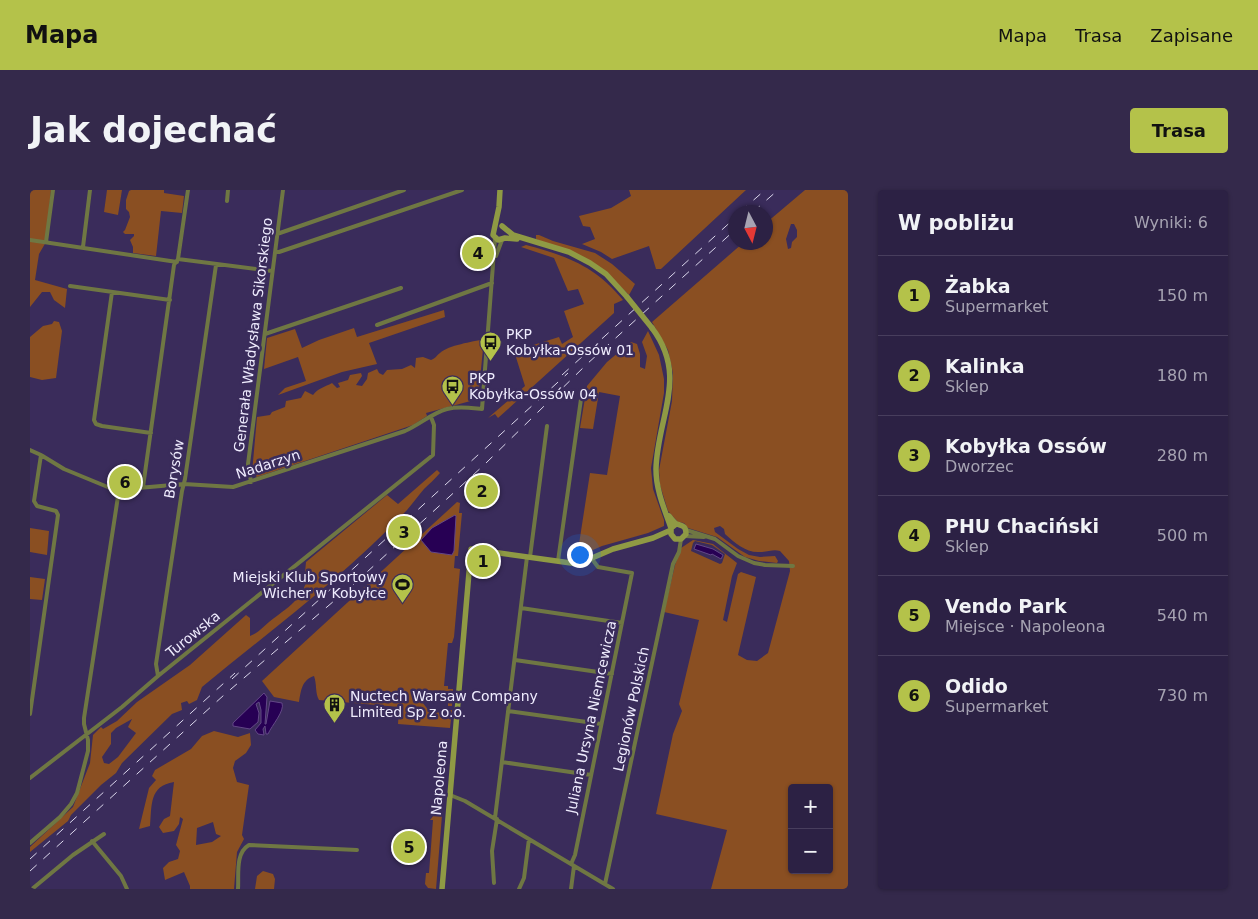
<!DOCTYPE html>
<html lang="pl">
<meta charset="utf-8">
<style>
body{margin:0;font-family:"DejaVu Sans",sans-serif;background:#34294b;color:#f1f3f6}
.controls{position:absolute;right:15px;bottom:15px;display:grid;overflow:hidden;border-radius:5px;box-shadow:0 1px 4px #0004}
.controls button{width:45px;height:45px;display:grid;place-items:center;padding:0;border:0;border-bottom:1px solid #483e5d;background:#2c2144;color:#f1f3f6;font:25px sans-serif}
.compass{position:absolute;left:698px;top:15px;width:45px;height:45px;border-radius:50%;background:#2c2144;box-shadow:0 1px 4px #0004;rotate:173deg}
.you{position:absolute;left:549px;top:364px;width:18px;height:18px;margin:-12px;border:4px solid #fff;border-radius:50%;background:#1a73e8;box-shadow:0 0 0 8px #1a73e833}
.badge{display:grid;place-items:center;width:32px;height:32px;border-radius:50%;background:#b4c24a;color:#111;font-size:16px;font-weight:700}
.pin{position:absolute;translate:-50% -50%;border:2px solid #fff;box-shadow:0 1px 5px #0006}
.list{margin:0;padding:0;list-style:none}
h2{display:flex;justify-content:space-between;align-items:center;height:65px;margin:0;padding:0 20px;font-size:21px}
h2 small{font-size:16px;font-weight:400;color:#a6a3b2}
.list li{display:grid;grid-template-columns:32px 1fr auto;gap:15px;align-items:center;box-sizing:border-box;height:80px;padding:0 20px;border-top:1px solid #483e5d}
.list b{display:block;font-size:19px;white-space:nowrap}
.list p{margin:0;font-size:16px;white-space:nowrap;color:#a6a3b2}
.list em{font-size:16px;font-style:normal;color:#a6a3b2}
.map{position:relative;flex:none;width:818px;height:699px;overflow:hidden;border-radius:5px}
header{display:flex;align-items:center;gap:30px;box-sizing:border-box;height:70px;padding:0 25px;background:#b4c24a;color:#111}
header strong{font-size:24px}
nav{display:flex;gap:28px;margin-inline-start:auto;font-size:18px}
.intro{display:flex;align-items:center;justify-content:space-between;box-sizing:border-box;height:120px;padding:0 30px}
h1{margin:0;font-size:35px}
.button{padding:12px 22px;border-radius:5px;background:#b4c24a;color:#111;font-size:18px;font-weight:700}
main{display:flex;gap:30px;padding:0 30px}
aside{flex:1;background:#2c2144;border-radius:5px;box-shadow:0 1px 4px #0004}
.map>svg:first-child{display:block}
.green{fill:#8a4f22;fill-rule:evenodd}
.water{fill:#270054;stroke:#634787}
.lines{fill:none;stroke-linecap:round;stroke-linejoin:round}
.street{stroke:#6f7743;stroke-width:4}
.secondary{stroke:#8f9a44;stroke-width:5.5}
.rail{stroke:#dbd7ec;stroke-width:1;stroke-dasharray:9 9;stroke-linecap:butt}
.secondary-bridge{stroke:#8f9a44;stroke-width:5.5}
.labels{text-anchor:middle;stroke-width:5;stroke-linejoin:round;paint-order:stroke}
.poi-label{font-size:14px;fill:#efecfe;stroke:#3a2c5b;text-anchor:start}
.street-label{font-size:14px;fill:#efecfe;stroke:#3a2c5b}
</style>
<header>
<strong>Mapa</strong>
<nav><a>Mapa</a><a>Trasa</a><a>Zapisane</a></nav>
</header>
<div class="intro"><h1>Jak dojechać</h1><a class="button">Trasa</a></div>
<main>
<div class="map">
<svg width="818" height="699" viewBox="0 0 818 699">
<rect width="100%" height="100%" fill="#3a2c5b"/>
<path class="green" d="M0 0H21L16 52 9 64 5 90 37 99 35 118 24 110 20 102H12L0 117Z
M77 0H92L88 25 74 22Z
M101 0H134V3L154 6 152 23 131 21 126 66 103 63V57L100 50 104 46V44H95L93 42 95 40 100 27 99 22 96 19V10L99 1Z
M599 0H716L631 79H626L619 56 582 69 571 62 552 54 565 49 560 37 553 36 549 26 581 18 601 6Z
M775 0H818V699H681L697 640 626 624 643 544 652 521 649 514 669 430 634 422 645 375 651 358 663 350 683 354 707 373 702 386 693 430 697 432 708 384 711 382 726 387 708 465 717 470 727 471 738 463 760 381 759 371 750 361C743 359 738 362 730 362 716 363 705 353 695 344L694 339 690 336 684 338 685 342 708 359 719 365 730 367 745 366 748 371 747 373 729 371 715 367 687 347 658 338 654 333 648 332 638 321 630 295 629 280 642 211 643 183 638 160 622 132 713 53 736 52V33ZM761 34H764L767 40V47L762 52 761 58 758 59 756 49ZM665 351 682 355 695 364 692 373 690 374 661 361 663 353ZM762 598H799V680H762Z
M506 45H509L523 51 565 63 582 74 605 94 599 105 575 81 506 49Z
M496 55C537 66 565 76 593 110L584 114V123L468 228 465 224 458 228 495 196 484 161 529 147 532 154 543 147 534 121 554 114 548 99 538 101 524 68 491 57Z
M414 120 415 127 339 153 347 174 312 182 248 205 255 198 276 191 268 167 234 179 237 148 265 139 272 158 289 150 324 138 327 147Z
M24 131 29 132 32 141 26 188 12 190 0 187V147L13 136 22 134Z
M618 141 629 165 634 189V203L621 278 623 299 634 330V336L618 343 572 356 547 367 560 283 577 285 590 206 569 202 563 239 550 238 557 196 577 172 601 152 607 154 610 164V177L615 179 617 166 612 152Z
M454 149 448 209 396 223 397 226 383 235 227 287 222 283 227 227 240 225 242 222 255 217 256 211 271 208 275 201 283 205C288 198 295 197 302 193L307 198 310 197 308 193 318 190 320 185 331 183 332 186 326 195 332 196 337 189 338 183 347 179 349 183 353 185 357 180 372 179 381 175 385 178 386 168 393 167 401 170C406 168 406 166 410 163 419 155 442 152 454 149Z
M407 280 410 283C405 289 399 294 394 299 388 306 383 313 377 320 315 386 241 440 172 497L167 510 159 514 157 511 151 513 152 520 142 524 92 573 86 583 71 595 41 625 38 631 0 662V657L43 617 60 573 63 545 71 537 73 539 87 531 107 512 160 475 216 425 220 428V446C228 443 232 438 239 432 258 417 273 410 278 385L275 383 276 372 357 305 368 314ZM102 529 98 537 106 543 88 567 79 574 74 573 72 567 81 554V543L86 538Z
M427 312 430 313 429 323H432L428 366H425L424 378 430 379 424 447 422 453H418L414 496H418V499H423L422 516H418V513H421V506L418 505V501L392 500V512L400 522 417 523 418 520H422L420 538 368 534 369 517 289 510C285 503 287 494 284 486 272 490 271 500 269 512L244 507 232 491Z
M0 338 19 341 17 365 0 362Z
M0 387 15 389 12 410 0 409Z
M184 541 208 547 220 543 221 555 216 563 205 571 203 578 207 592 219 595 212 645 214 649 207 662 204 699H160V696L154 682 135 690 133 678 139 672 148 669 150 661 146 655 153 629 150 627 149 634 144 641 133 643 129 637 134 629 140 626 144 592C119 596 122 615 120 636L109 639 119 598 126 590 122 586 125 580 161 559 172 546ZM183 632 186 644 191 646 182 652 166 655 167 638Z
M404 625H412L406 699 398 698 395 694 396 683H399L403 630H400Z
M233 681 243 684 245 689 244 699H225L227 686Z"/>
<path class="water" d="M425 325 426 326 424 361 422 365 401 362 391 350 402 338Z
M666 354 683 359 693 365 691 369 682 364 681 365 664 359Z
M234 503 237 507 235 534H236L240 511 252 513C255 521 242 535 238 544H236L235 536 233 539 234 545 228 544 225 540 231 533V520L229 512 226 514 229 523 228 532 220 539 203 536V533Z"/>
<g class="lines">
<path class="street" d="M197 11 198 0
M247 44 374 0
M0 50 147 72
M16 52 23 0
M53 57 60 0
M245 62H249L432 0
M466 66 472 50
M148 69 242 81
M40 96 140 110
M82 102 64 230 66 234 72 236 121 243
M347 135 462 93
M235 144 371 98
M0 260 11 265 34 279 85 300 154 294 203 297 375 241C389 235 402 223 417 219 429 216 441 218 452 219L465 48
M221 292 218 274 253 0
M113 297 144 75 148 69 158 0
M656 340 685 349 708 366 724 373 735 375 763 376
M655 346 674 347
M500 367 517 236
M528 371 551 209
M491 418 592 433
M485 470 582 484
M128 486 126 474 152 301 155 289 186 75
M478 521 571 534
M0 524 28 325 26 321 7 316 4 311 11 265
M472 572 561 585
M0 588 92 517 128 486 403 265 404 235 401 227
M420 605 435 611 583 699
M465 628 497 367
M62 651 91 686 97 699
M0 653 30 627 41 614 47 603 58 561V550L54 534V528L89 300
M541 674 545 665 602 383 568 377 562 369
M464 693 462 661 467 629
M575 694 643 374 649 362 651 349
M2 699 43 665 74 644
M208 699C209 685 205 663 219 655L327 660
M489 699 494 688 499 649
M541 699 544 676"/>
<path class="secondary" d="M470 0 469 17 463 45 468 50 475 48 487 49
M472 36 483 45 539 62 560 73 576 84 597 107
M622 138C659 187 627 227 626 279 626 300 634 318 641 338
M639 326C641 328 644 333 647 334 653 336 656 336 656 344L651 349H645L641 344V338L646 334
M412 699 441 359 548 374 583 359 623 348 641 340"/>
<path class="rail" d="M710 22 735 0
M723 22 748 0
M532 185 706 27
M202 489 538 183
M0 669 205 483
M0 681 194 505 325 393 454 275 557 174 706 39"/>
<path class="secondary-bridge" d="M597 107 622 138"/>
</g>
<defs>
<symbol id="bus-pin" viewBox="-11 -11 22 30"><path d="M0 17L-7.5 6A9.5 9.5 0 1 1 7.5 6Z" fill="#b4c24a" stroke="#3a2c5b"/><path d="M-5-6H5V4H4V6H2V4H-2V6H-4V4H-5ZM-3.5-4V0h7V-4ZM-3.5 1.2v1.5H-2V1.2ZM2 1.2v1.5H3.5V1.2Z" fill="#111"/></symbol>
<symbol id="stadium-pin" viewBox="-11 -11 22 30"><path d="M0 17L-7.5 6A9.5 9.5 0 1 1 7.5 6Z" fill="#b4c24a" stroke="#3a2c5b"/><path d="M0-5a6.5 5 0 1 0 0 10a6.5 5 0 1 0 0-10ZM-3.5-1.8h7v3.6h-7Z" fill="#111"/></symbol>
<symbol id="building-pin" viewBox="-11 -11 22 30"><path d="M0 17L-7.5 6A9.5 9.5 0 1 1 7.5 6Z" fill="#b4c24a" stroke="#3a2c5b"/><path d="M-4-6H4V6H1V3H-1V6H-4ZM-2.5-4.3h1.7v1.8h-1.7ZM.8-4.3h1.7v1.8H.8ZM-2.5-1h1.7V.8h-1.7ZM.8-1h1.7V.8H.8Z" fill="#111"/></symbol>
</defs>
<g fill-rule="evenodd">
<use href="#bus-pin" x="448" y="140" width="25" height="34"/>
<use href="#bus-pin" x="410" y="184" width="25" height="34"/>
<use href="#stadium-pin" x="360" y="382" width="25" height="34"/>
<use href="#building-pin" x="292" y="502" width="25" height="34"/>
</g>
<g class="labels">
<g class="poi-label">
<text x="476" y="149">PKP<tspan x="476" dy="16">Kobyłka-Ossów 01</tspan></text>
<text x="439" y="193">PKP<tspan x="439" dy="16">Kobyłka-Ossów 04</tspan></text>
<text x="356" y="392" text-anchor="end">Miejski Klub Sportowy<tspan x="356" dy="16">Wicher w Kobyłce</tspan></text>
<text x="320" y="511">Nuctech Warsaw Company<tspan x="320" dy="16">Limited Sp z o.o.</tspan></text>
</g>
<g class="street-label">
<text transform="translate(223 145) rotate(-83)" y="5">Generała Władysława Sikorskiego</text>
<text transform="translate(238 274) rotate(-18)" y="5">Nadarzyn</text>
<text transform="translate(144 279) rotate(-80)" y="5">Borysów</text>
<text transform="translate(163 444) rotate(-39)" y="5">Turowska</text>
<text transform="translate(601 519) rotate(-78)" y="5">Legionów Polskich</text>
<text transform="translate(561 527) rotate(-78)" y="5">Juliana Ursyna Niemcewicza</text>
<text transform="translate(409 588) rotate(-85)" y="5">Napoleona</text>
</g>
</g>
</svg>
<div class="controls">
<button>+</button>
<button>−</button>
</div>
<svg class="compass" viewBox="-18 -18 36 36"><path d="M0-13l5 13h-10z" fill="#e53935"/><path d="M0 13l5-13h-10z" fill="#a6a3b2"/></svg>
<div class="you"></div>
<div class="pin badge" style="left:453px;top:371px">1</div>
<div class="pin badge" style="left:452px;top:301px">2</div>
<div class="pin badge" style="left:374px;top:342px">3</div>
<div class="pin badge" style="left:448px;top:63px">4</div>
<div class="pin badge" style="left:379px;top:657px">5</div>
<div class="pin badge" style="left:95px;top:292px">6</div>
</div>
<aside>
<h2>W pobliżu<small>Wyniki: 6</small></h2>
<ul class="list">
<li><span class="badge">1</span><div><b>Żabka</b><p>Supermarket</p></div><em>150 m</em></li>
<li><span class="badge">2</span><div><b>Kalinka</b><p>Sklep</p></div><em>180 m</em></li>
<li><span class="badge">3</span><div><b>Kobyłka Ossów</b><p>Dworzec</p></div><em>280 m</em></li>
<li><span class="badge">4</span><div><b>PHU Chaciński</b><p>Sklep</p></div><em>500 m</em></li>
<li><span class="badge">5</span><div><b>Vendo Park</b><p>Miejsce · Napoleona</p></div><em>540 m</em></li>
<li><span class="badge">6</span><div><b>Odido</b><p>Supermarket</p></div><em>730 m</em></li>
</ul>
</aside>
</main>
